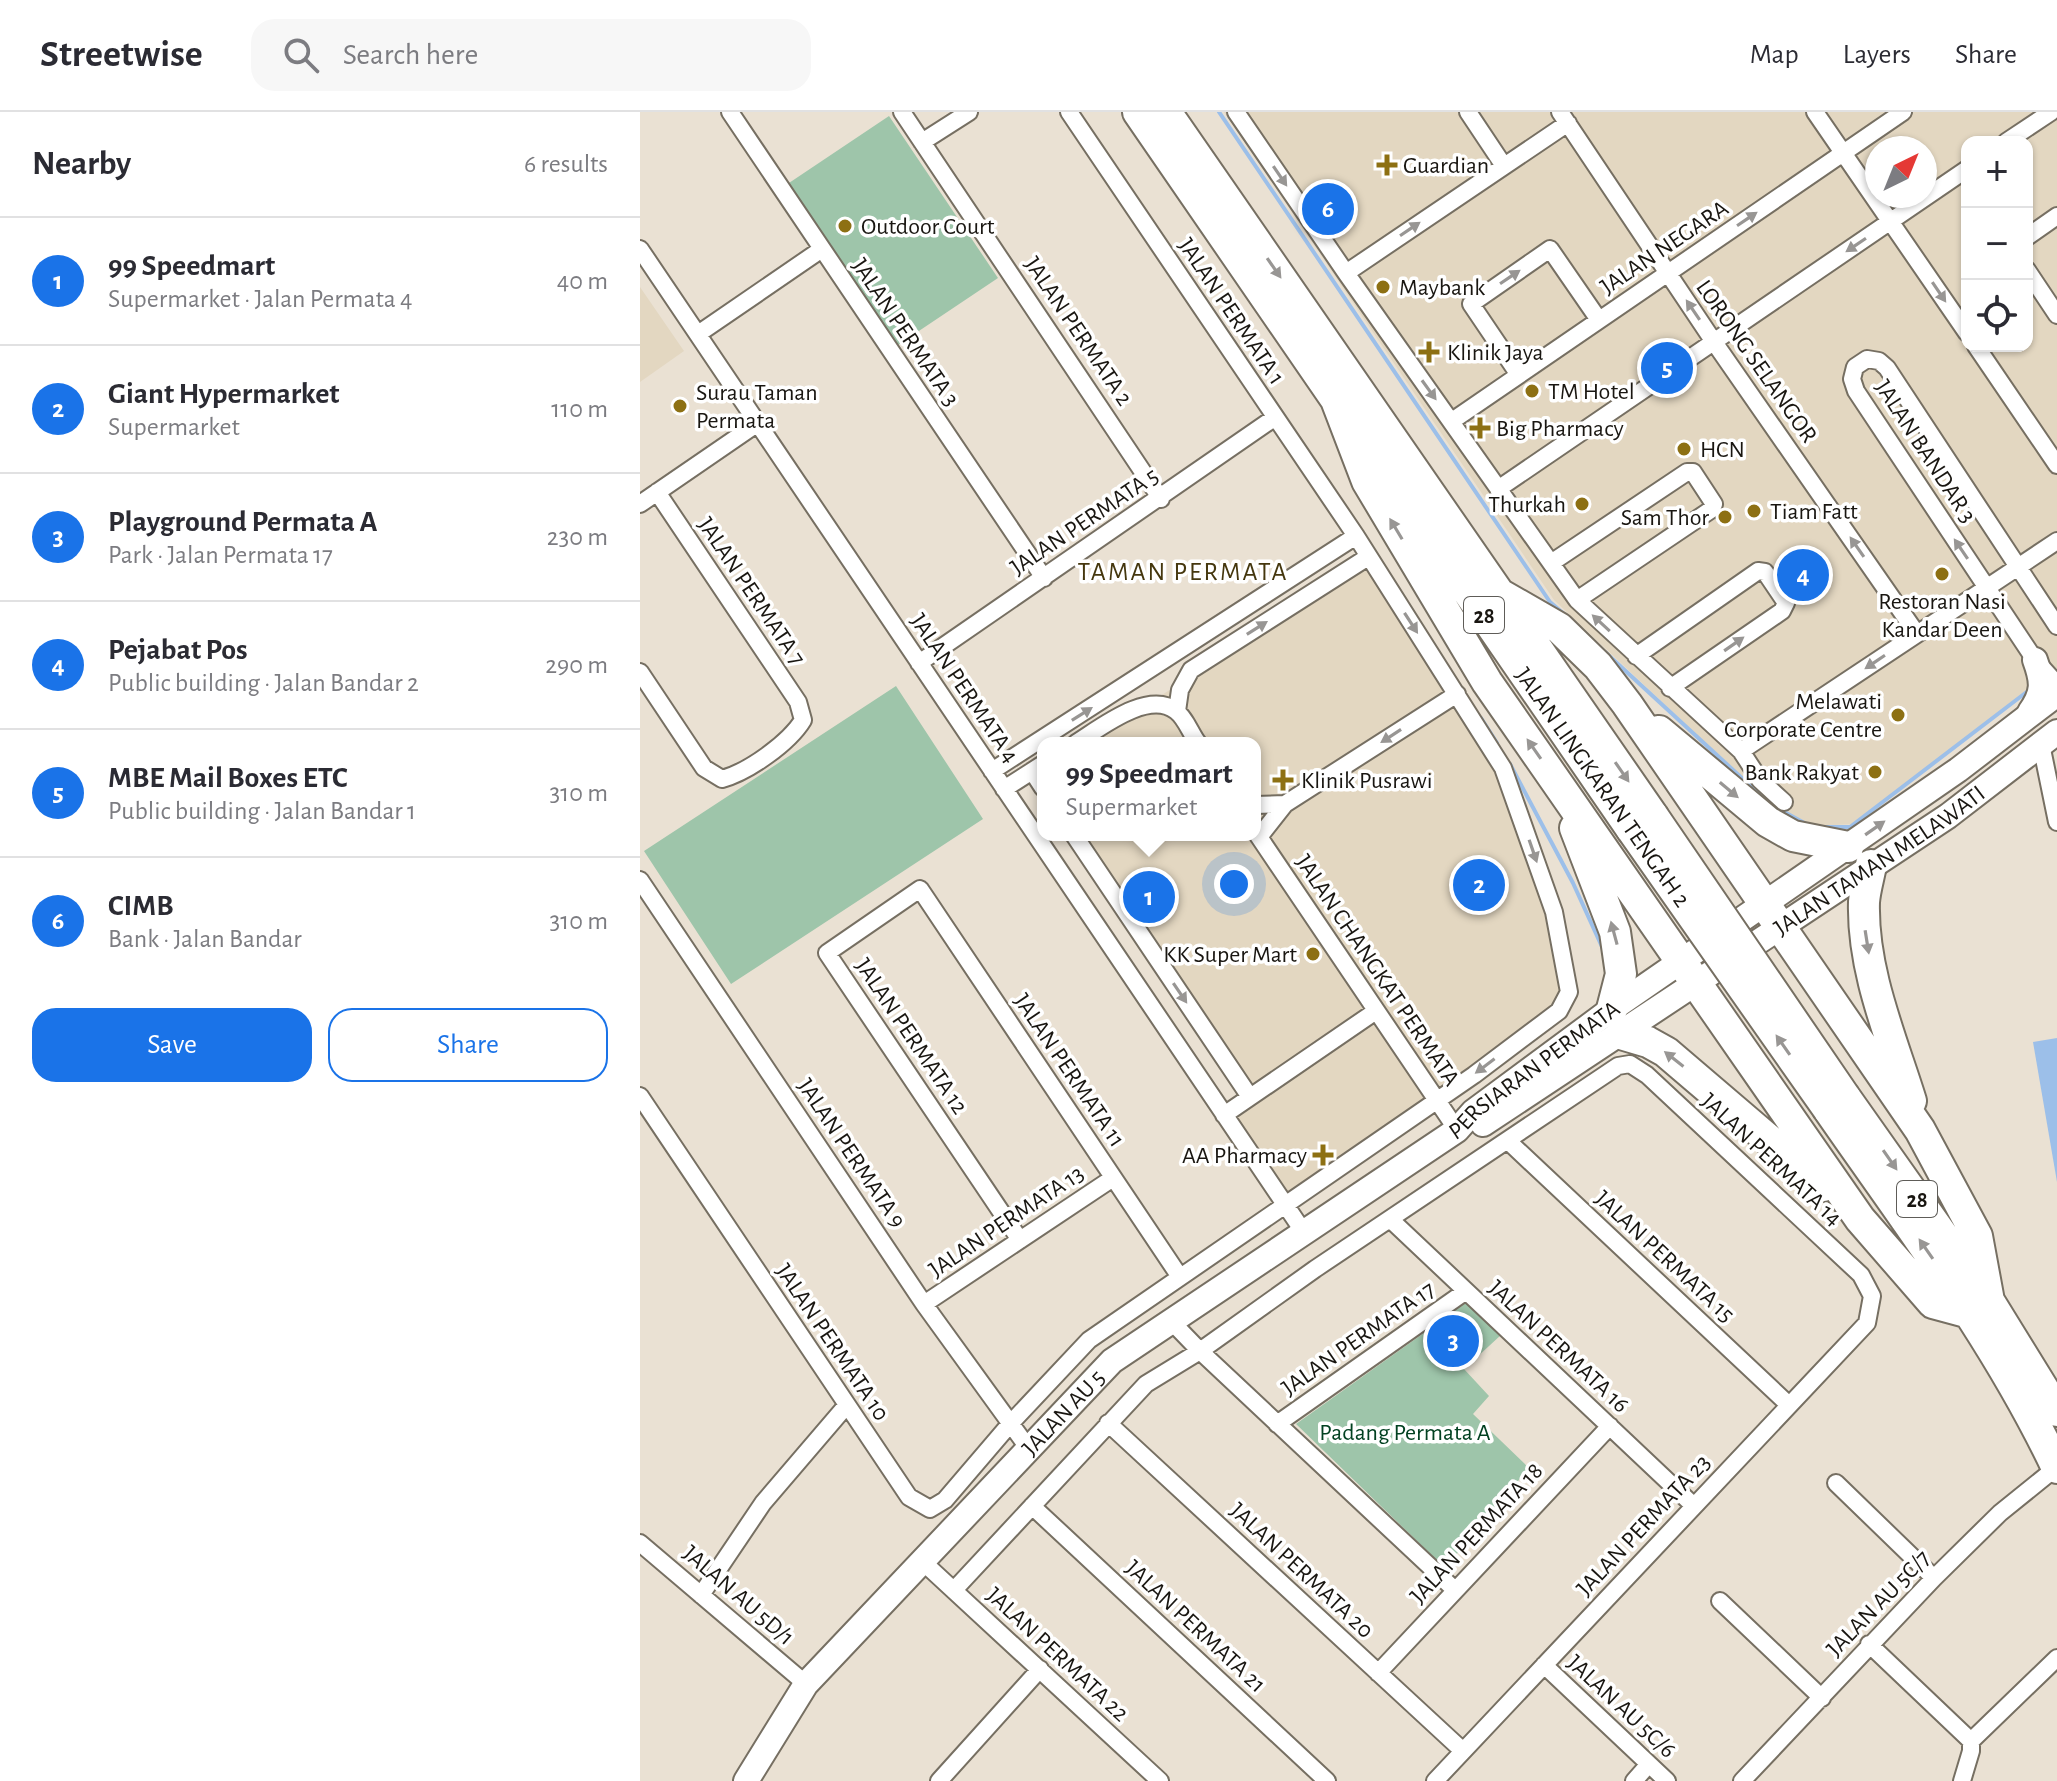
<!DOCTYPE html>
<meta charset="utf-8">
<style>
body{margin:0;font-family:"Alegreya Sans",sans-serif;background:#f7f7f7;color:#2b2b33}
.controls{position:absolute;right:24px;top:24px;display:grid;overflow:hidden;border-radius:16px;box-shadow:0 2px 6px #0004}
.controls button{width:72px;height:72px;display:grid;place-items:center;padding:0;border:0;border-bottom:2px solid #e1e1e2;background:#fff;color:#2b2b33;font:40px sans-serif}
.compass{position:absolute;left:1225px;top:24px;width:72px;height:72px;border-radius:50%;background:#fff;box-shadow:0 2px 6px #0004;rotate:43deg}
.you{position:absolute;left:594px;top:772px;width:28px;height:28px;margin:-20px;border:6px solid #fff;border-radius:50%;background:#1a73e8;box-shadow:0 0 0 12px #1a73e833}
.badge{display:grid;place-items:center;width:52px;height:52px;border-radius:50%;background:#1a73e8;color:#fff;font-size:26px;font-weight:700}
.pin{position:absolute;translate:-50% -50%;border:4px solid #fff;box-shadow:0 2px 8px #0006}
.popup{position:absolute;left:397px;top:625px;width:224px;height:104px;box-sizing:border-box;display:grid;place-content:center;border-radius:16px;background:#fff;filter:drop-shadow(0 2px 6px #0005);font-size:26px;white-space:nowrap;color:#7c7c81}
.popup b{font-size:30px;color:#2b2b33}
.popup::after{content:'';position:absolute;left:50%;top:100%;margin-left:-16px;border:16px solid transparent;border-top-color:#fff}
.list{margin:0;padding:0;list-style:none}
h2{display:flex;justify-content:space-between;align-items:center;height:104px;margin:0;padding:0 32px;font-size:34px}
h2 small{font-size:26px;font-weight:400;color:#7c7c81}
.list li{display:grid;grid-template-columns:52px 1fr auto;gap:24px;align-items:center;box-sizing:border-box;height:128px;padding:0 32px;border-top:2px solid #e1e1e2}
.list b{display:block;font-size:30px;white-space:nowrap}
.list p{margin:0;font-size:26px;white-space:nowrap;color:#7c7c81}
.list em{font-size:26px;font-style:normal;color:#7c7c81}
.actions{display:flex;gap:16px;padding:24px 32px}
.actions a{flex:1;padding:18px 0;border:2px solid #1a73e8;border-radius:24px;text-align:center;font-size:28px;color:#1a73e8}
.actions .main{background:#1a73e8;color:#fff}
.icon{flex:none;width:44px;height:44px;fill:none;stroke:currentColor;stroke-width:2;stroke-linecap:round;stroke-linejoin:round}
.map{position:relative;flex:none;width:1417px;height:1669px;overflow:hidden}
header{display:flex;align-items:center;gap:48px;box-sizing:border-box;height:112px;padding:0 40px;background:#fff;border-bottom:2px solid #e1e1e2}
header strong{font-size:38px}
nav{display:flex;gap:44px;margin-inline-start:auto;font-size:28px}
.search{width:560px;height:72px;background:#f7f7f7;display:flex;align-items:center;gap:20px;box-sizing:border-box;padding:0 28px;border-radius:24px;color:#7c7c81;font-size:30px}
main{display:flex}
aside{flex:1;background:#fff}
.map>svg:first-child{display:block}
.built{fill:#e3d7c1;fill-rule:evenodd}
.green{fill:#9ec5aa}
.water{fill:#9cbfe9}
.lines{fill:none;stroke-linecap:round;stroke-linejoin:round}
.stream{stroke:#9cbfe9;stroke-width:4}
.street-casing{stroke:#766f62;stroke-width:20}
.secondary-casing{stroke:#766f62;stroke-width:28}
.highway-casing{stroke:#766f62;stroke-width:34}
.street{stroke:#fff;stroke-width:16}
.secondary{stroke:#fff;stroke-width:24}
.highway{stroke:#fff;stroke-width:30}
.highway-bridge-casing{stroke:#766f62;stroke-width:34;stroke-linecap:butt}
.highway-bridge{stroke:#fff;stroke-width:30}
.oneway{fill:#989694}
.poi-dot{fill:#8d7013;stroke:#fff;stroke-width:3}
.labels{text-anchor:middle;stroke-width:7;stroke-linejoin:round;paint-order:stroke}
.shield{fill:#fff;stroke:#5e5c58;stroke-width:2}
.shield-label{font-size:22px;font-weight:bold;fill:#191611}
.poi-label{font-size:24px;fill:#191611;stroke:#fff;text-anchor:start}
.street-label{font-size:24px;fill:#191611;stroke:#fff}
.park-label{font-size:24px;fill:#024121;stroke:#fff}
.neighbourhood-label{font-size:26px;letter-spacing:2px;fill:#45370e;stroke:#fff}
</style>
<header>
<strong>Streetwise</strong>
<div class="search"><svg class="icon" aria-label="search" viewBox="0 0 24 24"><circle cx="10" cy="10" r="6"/><path d="M15 15l6 6"/></svg>Search here</div>
<nav><a>Map</a><a>Layers</a><a>Share</a></nav>
</header>
<main>
<aside>
<h2>Nearby<small>6 results</small></h2>
<ul class="list">
<li><span class="badge">1</span><div><b>99 Speedmart</b><p>Supermarket · Jalan Permata 4</p></div><em>40 m</em></li>
<li><span class="badge">2</span><div><b>Giant Hypermarket</b><p>Supermarket</p></div><em>110 m</em></li>
<li><span class="badge">3</span><div><b>Playground Permata A</b><p>Park · Jalan Permata 17</p></div><em>230 m</em></li>
<li><span class="badge">4</span><div><b>Pejabat Pos</b><p>Public building · Jalan Bandar 2</p></div><em>290 m</em></li>
<li><span class="badge">5</span><div><b>MBE Mail Boxes ETC</b><p>Public building · Jalan Bandar 1</p></div><em>310 m</em></li>
<li><span class="badge">6</span><div><b>CIMB</b><p>Bank · Jalan Bandar</p></div><em>310 m</em></li>
</ul>
<div class="actions"><a class="main">Save</a><a>Share</a></div>
</aside>
<div class="map">
<svg width="1417" height="1669" viewBox="0 0 1417 1669">
<rect width="100%" height="100%" fill="#eae1d3"/>
<path class="built" d="M584 0H1417V556L1215 712 1155 715 914 488ZM1327 30H1387V234H1327ZM1237 36H1285V84H1237Z
M0 175 44 239 0 270Z
M726 452 859 660 908 800 923 880 913 896 648 1086 592 1005 617 987 441 723H615V631H447Z"/>
<path class="green" d="M249 4 358 166 252 237 143 75Z
M256 574 343 707 91 872 4 739Z
M826 1191 861 1223 824 1257 849 1284 833 1302 889 1356 805 1456 656 1312Z"/>
<path class="water" d="M1417 926V1070L1393 930Z"/>
<g class="lines">
<path class="stream" d="M579 0 910 490 924 502
M965 540 1130 692 1168 713
M841 606 857 631
M870 652 933 771 963 837
M1180 715H1210L1388 579"/>
<defs>
<path id="street" d="M90 0 404 466
M262 0 521 387
M596 0 706 161 937 488 1101 639 1120 668 1144 690
M828 0 864 54
M920 0 1074 230 1277 522
M1175 0 1327 221
M282 30 329 0
M1366 30 1411 0
M1387 125 1417 104
M0 137 665 1122
M1387 158 1417 203
M706 161 928 11
M58 222 182 137
M1336 234 1417 353
M879 263 831 192 910 137 959 208
M812 309 1263 0
M858 377 1327 57
M0 392 118 311
M911 451 1047 360H1053L1074 392 1072 397 937 488
M1417 514 1247 256 1239 249 1227 247 1215 255 1212 267 1216 279 1395 548 1417 572
M996 544 1118 459 1125 460 1146 491 1142 499 1030 576
M279 551 634 306
M0 560 64 656 82 667C108 660 149 631 163 608L158 590 17 380
M537 599 540 578 551 558 728 445
M436 631C459 617 508 577 536 599 545 605 551 622 558 631
M1401 632 1417 710
M1101 639 1417 429
M352 659 716 424
M392 659 403 676
M364 677 403 652
M615 693 645 692
M615 719 817 1018
M434 723 610 985
M619 725 645 692 817 582
M0 768 284 1192 389 1337
M0 984 269 1385 290 1397 305 1388 370 1312 449 1228 834 963 919 899 929 880 914 800 863 656 716 424 429 0
M584 1003 736 899
M868 1029 1149 1293
M751 1108 1054 1394
M380 1128 187 841 280 777 540 1165
M284 1192 473 1066
M531 1209 560 1239 815 1478
M468 1311 823 1639
M637 1312 826 1179
M1196 1371 1294 1466
M392 1394 687 1669
M0 1431 166 1572
M283 1450 520 1669
M314 1478 506 1272 560 1239 675 1157 978 954 990 952 1007 963 1221 1163 1232 1184 1227 1211 795 1669
M61 1483 123 1391 206 1294
M1080 1489 1182 1586
M1229 1532 1331 1629
M904 1553 1027 1669
M738 1561 970 1314
M299 1669 400 1557
M994 1669 1009 1652
M1102 1669 1294 1466 1360 1401 1417 1355
M1322 1669 1331 1639V1629L1417 1546"/>
<g id="secondary">
<path d="M1390 600C1404 580 1403 570 1395 548"/>
<path id="s1" d="M843 1012 1308 704 1417 620"/>
<path id="s2" d="M106 1669 166 1572 472 1249 817 1018 833 1000 972 897 1318 658 1417 582"/>
</g>
<path id="highway" d="M498 0 992 718
M526 0 1013 704
M696 288 727 369 847 570 1220 1107 1293 1191 1330 1201
M858 481 919 516 958 554 987 592 1280 1018 1337 1124 1349 1189
M1019 619 1128 710 1153 724 1208 735
M935 716 975 820 981 862 972 897
M1231 753C1229 765 1225 777 1224 790 1222 858 1251 925 1271 989
M981 922 1008 930 1026 940 1183 1074
M1205 985 1349 1189 1417 1299
M1188 997C1269 1114 1356 1227 1417 1356"/>
</defs>
<use href="#street" class="street-casing"/>
<use href="#secondary" class="secondary-casing"/>
<use href="#highway" class="highway-casing"/>
<use href="#street" class="street"/>
<use href="#secondary" class="secondary"/>
<use href="#highway" class="highway"/>
<defs>
<path id="highway-bridge" d="M1013 704 1205 985
M992 718 1188 997"/>
</defs>
<use href="#highway-bridge" class="highway-bridge-casing"/>
<use href="#highway-bridge" class="highway-bridge"/>
</g>
<defs><path id="oneway-solid" d="M-6-.8H1V-3.2L6.5 0L1 3.2V.8H-6Z" transform="scale(2)"/></defs>
<g class="oneway">
<use href="#oneway-solid" transform="translate(640 64) rotate(56)"/>
<use href="#oneway-solid" transform="translate(1107 107) rotate(-34)"/>
<use href="#oneway-solid" transform="translate(770 117) rotate(-34)"/>
<use href="#oneway-solid" transform="translate(1216 133) rotate(146)"/>
<use href="#oneway-solid" transform="translate(634 156) rotate(55)"/>
<use href="#oneway-solid" transform="translate(870 165) rotate(-34)"/>
<use href="#oneway-solid" transform="translate(1299 180) rotate(56)"/>
<use href="#oneway-solid" transform="translate(1053 198) rotate(-124)"/>
<use href="#oneway-solid" transform="translate(789 278) rotate(54)"/>
<use href="#oneway-solid" transform="translate(756 417) rotate(-121)"/>
<use href="#oneway-solid" transform="translate(1217 435) rotate(-125)"/>
<use href="#oneway-solid" transform="translate(1321 437) rotate(-124)"/>
<use href="#oneway-solid" transform="translate(771 511) rotate(57)"/>
<use href="#oneway-solid" transform="translate(961 511) rotate(-137)"/>
<use href="#oneway-solid" transform="translate(617 516) rotate(-32)"/>
<use href="#oneway-solid" transform="translate(1094 532) rotate(-35)"/>
<use href="#oneway-solid" transform="translate(1235 550) rotate(146)"/>
<use href="#oneway-solid" transform="translate(442 602) rotate(-32)"/>
<use href="#oneway-solid" transform="translate(751 624) rotate(147)"/>
<use href="#oneway-solid" transform="translate(894 637) rotate(-125)"/>
<use href="#oneway-solid" transform="translate(982 660) rotate(55)"/>
<use href="#oneway-solid" transform="translate(1089 678) rotate(40)"/>
<use href="#oneway-solid" transform="translate(1235 716) rotate(-35)"/>
<use href="#oneway-solid" transform="translate(893 739) rotate(71)"/>
<use href="#oneway-solid" transform="translate(974 821) rotate(-105)"/>
<use href="#oneway-solid" transform="translate(1227 830) rotate(81)"/>
<use href="#oneway-solid" transform="translate(540 881) rotate(56)"/>
<use href="#oneway-solid" transform="translate(1143 933) rotate(-125)"/>
<use href="#oneway-solid" transform="translate(1034 947) rotate(-142)"/>
<use href="#oneway-solid" transform="translate(845 954) rotate(143)"/>
<use href="#oneway-solid" transform="translate(1250 1048) rotate(55)"/>
<use href="#oneway-solid" transform="translate(1286 1137) rotate(-125)"/>
</g>
<g class="poi-dot">
<path d="M743 41h8v8h8v8h-8v8h-8v-8h-8v-8h8z"/>
<circle cx="205" cy="114" r="8"/>
<circle cx="743" cy="175" r="8"/>
<path d="M785 228h8v8h8v8h-8v8h-8v-8h-8v-8h8z"/>
<circle cx="892" cy="279" r="8"/>
<circle cx="40" cy="294" r="8"/>
<path d="M836 304h8v8h8v8h-8v8h-8v-8h-8v-8h8z"/>
<circle cx="1044" cy="337" r="8"/>
<circle cx="942" cy="392" r="8"/>
<circle cx="1114" cy="399" r="8"/>
<circle cx="1085" cy="405" r="8"/>
<circle cx="1302" cy="462" r="8"/>
<circle cx="1258" cy="603" r="8"/>
<circle cx="1235" cy="660" r="8"/>
<path d="M639 656h8v8h8v8h-8v8h-8v-8h-8v-8h8z"/>
<circle cx="673" cy="842" r="8"/>
<path d="M679 1031h8v8h8v8h-8v8h-8v-8h-8v-8h8z"/>
</g>
<g class="labels">
<g class="shield">
<rect x="824" y="485" width="40" height="36" rx="6"/>
<rect x="1257" y="1069" width="40" height="36" rx="6"/>
</g>
<g class="shield-label">
<text x="844" y="511">28</text>
<text x="1277" y="1095">28</text>
</g>
<g class="poi-label">
<text x="763" y="61">Guardian</text>
<text x="221" y="122">Outdoor Court</text>
<text x="759" y="183">Maybank</text>
<text x="807" y="248">Klinik Jaya</text>
<text x="908" y="287">TM Hotel</text>
<text x="56" y="288">Surau Taman<tspan x="56" dy="28">Permata</tspan></text>
<text x="856" y="324">Big Pharmacy</text>
<text x="1060" y="345">HCN</text>
<text x="926" y="400" text-anchor="end">Thurkah</text>
<text x="1130" y="407">Tiam Fatt</text>
<text x="1069" y="413" text-anchor="end">Sam Thor</text>
<text x="1302" y="497" text-anchor="middle">Restoran Nasi<tspan x="1302" dy="28">Kandar Deen</tspan></text>
<text x="1242" y="597" text-anchor="end">Melawati<tspan x="1242" dy="28">Corporate Centre</tspan></text>
<text x="1219" y="668" text-anchor="end">Bank Rakyat</text>
<text x="661" y="676">Klinik Pusrawi</text>
<text x="657" y="850" text-anchor="end">KK Super Mart</text>
<text x="667" y="1051" text-anchor="end">AA Pharmacy</text>
</g>
<g class="street-label">
<text transform="translate(1024 135) rotate(-34)" y="8">JALAN NEGARA</text>
<text transform="translate(592 199) rotate(56)" y="8">JALAN PERMATA 1</text>
<text transform="translate(439 219) rotate(56)" y="8">JALAN PERMATA 2</text>
<text transform="translate(266 220) rotate(56)" y="8">JALAN PERMATA 3</text>
<text transform="translate(1117 249) rotate(55)" y="8">LORONG SELANGOR</text>
<text transform="translate(1286 339) rotate(57)" y="8">JALAN BANDAR 3</text>
<text transform="translate(444 409) rotate(-34)" y="8">JALAN PERMATA 5</text>
<text transform="translate(112 479) rotate(56)" y="8">JALAN PERMATA 7</text>
<text transform="translate(325 576) rotate(56)" y="8">JALAN PERMATA 4</text>
<text transform="translate(963 675) rotate(55)" y="8">JALAN LINGKARAN TENGAH 2</text>
<text dy="8" stroke="none"><textPath href="#s1" startOffset="476">JALAN TAMAN MELAWATI</textPath></text>
<text transform="translate(738 858) rotate(56)" y="8">JALAN CHANGKAT PERMATA</text>
<text transform="translate(272 924) rotate(56)" y="8">JALAN PERMATA 12</text>
<text dy="8" stroke="none"><textPath href="#s2" startOffset="1072">PERSIARAN PERMATA</textPath></text>
<text transform="translate(430 958) rotate(56)" y="8">JALAN PERMATA 11</text>
<text transform="translate(212 1041) rotate(56)" y="8">JALAN PERMATA 9</text>
<text transform="translate(1132 1047) rotate(43)" y="8">JALAN PERMATA 14</text>
<text transform="translate(366 1109) rotate(-34)" y="8">JALAN PERMATA 13</text>
<text transform="translate(1025 1144) rotate(43)" y="8">JALAN PERMATA 15</text>
<text transform="translate(718 1226) rotate(-35)" y="8">JALAN PERMATA 17</text>
<text transform="translate(193 1230) rotate(56)" y="8">JALAN PERMATA 10</text>
<text transform="translate(919 1234) rotate(43)" y="8">JALAN PERMATA 16</text>
<text dy="8" stroke="none"><textPath href="#s2" startOffset="488">JALAN AU 5</textPath></text>
<text transform="translate(1003 1413) rotate(-47)" y="8">JALAN PERMATA 23</text>
<text transform="translate(836 1421) rotate(-47)" y="8">JALAN PERMATA 18</text>
<text transform="translate(662 1458) rotate(43)" y="8">JALAN PERMATA 20</text>
<text transform="translate(99 1483) rotate(41)" y="8">JALAN AU 5D/1</text>
<text transform="translate(1238 1491) rotate(-46)" y="8">JALAN AU 5C/7</text>
<text transform="translate(556 1514) rotate(43)" y="8">JALAN PERMATA 21</text>
<text transform="translate(418 1542) rotate(43)" y="8">JALAN PERMATA 22</text>
<text transform="translate(982 1594) rotate(43)" y="8">JALAN AU 5C/6</text>
</g>
<g class="park-label">
<text x="765" y="1328">Padang Permata A</text>
</g>
<g class="neighbourhood-label">
<text x="543" y="468">TAMAN PERMATA</text>
</g>
</g>
</svg>
<div class="controls">
<button>+</button>
<button>−</button>
<button><svg class="icon" aria-label="locate" viewBox="0 0 24 24"><circle cx="12" cy="12" r="6"/><path d="M12 2v4M12 18v4M2 12h4M18 12h4"/></svg></button>
</div>
<svg class="compass" viewBox="-18 -18 36 36"><path d="M0-13l5 13h-10z" fill="#e53935"/><path d="M0 13l5-13h-10z" fill="#7c7c81"/></svg>
<div class="you"></div>
<div class="pin badge" style="left:509px;top:785px">1</div>
<div class="popup"><b>99 Speedmart</b>Supermarket</div>
<div class="pin badge" style="left:839px;top:773px">2</div>
<div class="pin badge" style="left:813px;top:1229px">3</div>
<div class="pin badge" style="left:1163px;top:463px">4</div>
<div class="pin badge" style="left:1027px;top:256px">5</div>
<div class="pin badge" style="left:688px;top:97px">6</div>
</div>
</main>
